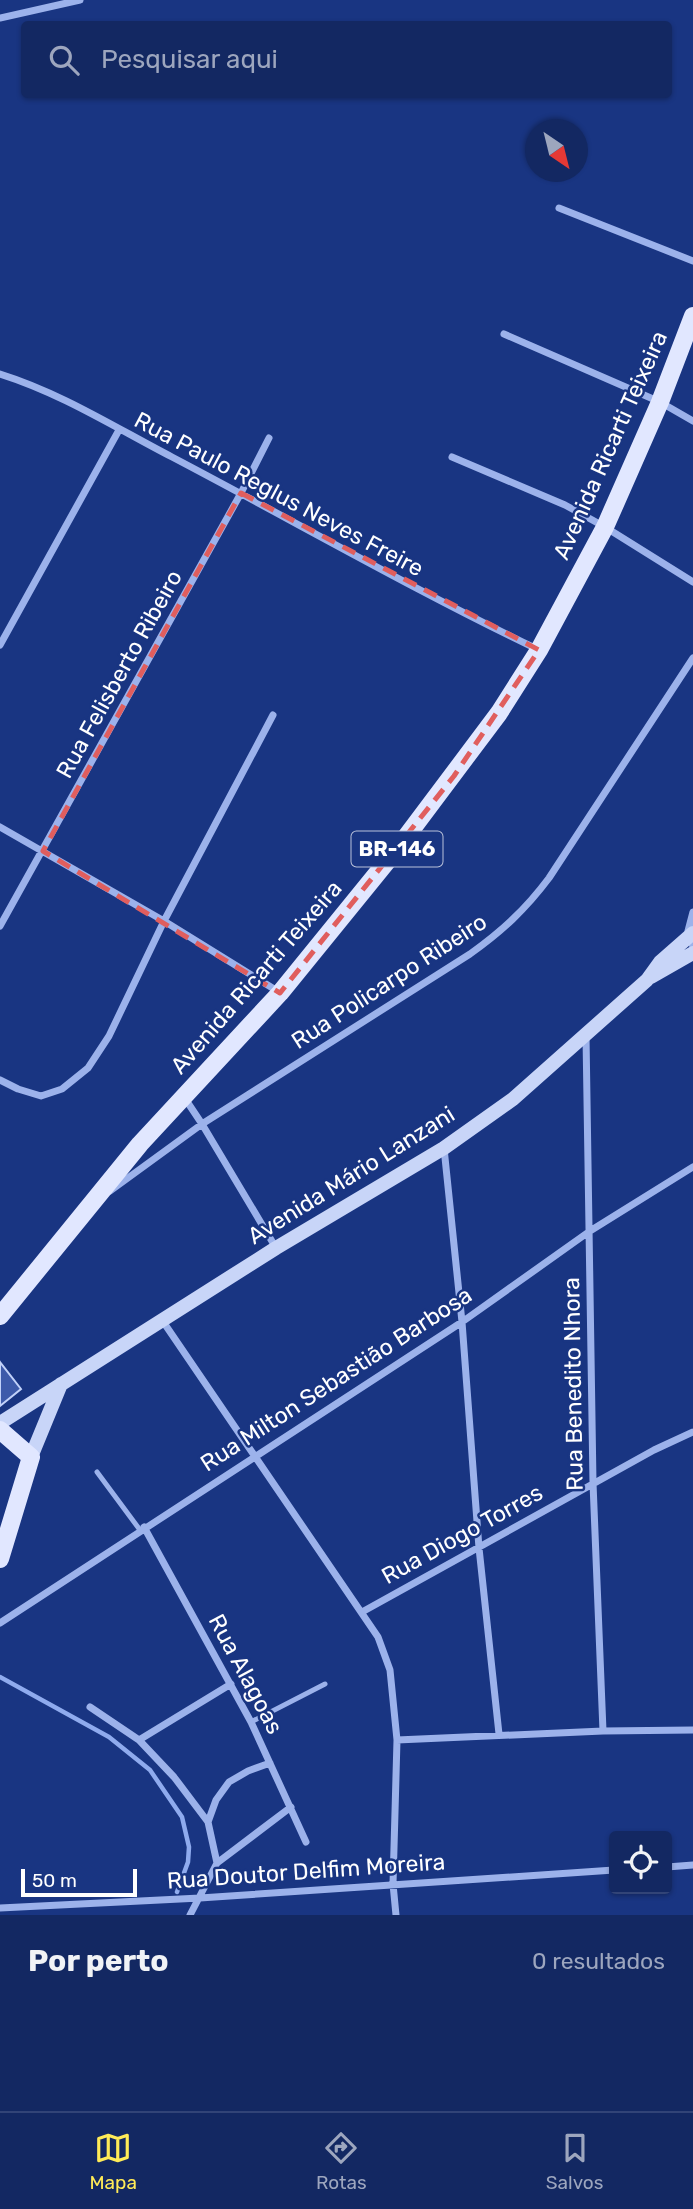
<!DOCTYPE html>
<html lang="pt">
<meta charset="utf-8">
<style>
body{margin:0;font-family:Rubik,sans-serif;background:#20346b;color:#f1f3f6}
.controls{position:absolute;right:21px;bottom:21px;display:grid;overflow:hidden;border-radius:7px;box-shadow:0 2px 5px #0004}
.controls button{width:63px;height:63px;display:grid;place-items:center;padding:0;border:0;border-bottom:2px solid #324477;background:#132862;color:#f1f3f6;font:35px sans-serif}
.compass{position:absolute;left:525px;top:119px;width:63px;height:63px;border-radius:50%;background:#132862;box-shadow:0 2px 5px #0004;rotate:145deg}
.scale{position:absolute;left:21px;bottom:18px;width:116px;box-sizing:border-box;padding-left:7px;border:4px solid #fff;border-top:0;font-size:19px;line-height:24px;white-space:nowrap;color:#fff;-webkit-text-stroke:5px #193582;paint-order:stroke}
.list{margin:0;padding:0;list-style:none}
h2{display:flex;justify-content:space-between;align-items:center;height:91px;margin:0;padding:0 28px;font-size:30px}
h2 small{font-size:23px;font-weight:400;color:#9da6be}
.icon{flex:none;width:38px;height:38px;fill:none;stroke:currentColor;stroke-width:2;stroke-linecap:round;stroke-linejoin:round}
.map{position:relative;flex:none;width:693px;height:1915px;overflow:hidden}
.search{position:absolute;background:#132862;box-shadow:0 2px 5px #0004;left:21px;right:21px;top:21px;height:77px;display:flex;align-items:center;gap:18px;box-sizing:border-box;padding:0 24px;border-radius:7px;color:#9da6be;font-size:26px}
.sheet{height:196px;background:#132862}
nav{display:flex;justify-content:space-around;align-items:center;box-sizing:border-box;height:98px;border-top:2px solid #324477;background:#132862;font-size:19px;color:#9da6be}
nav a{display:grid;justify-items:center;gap:4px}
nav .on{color:#ffeb57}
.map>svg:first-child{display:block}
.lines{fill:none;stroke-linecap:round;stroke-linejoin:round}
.stream{stroke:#8fabee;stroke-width:4.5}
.building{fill:#3d5aaa;stroke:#c1d1f9;stroke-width:2}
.lane{stroke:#9cb2eb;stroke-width:5}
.street{stroke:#9cb2eb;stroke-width:7}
.secondary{stroke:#c8d5f8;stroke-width:14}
.primary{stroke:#e1e7ff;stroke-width:18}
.marked{fill:none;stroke:#e05e5e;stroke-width:5;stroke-dasharray:14 9;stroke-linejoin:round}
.labels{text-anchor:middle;stroke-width:5;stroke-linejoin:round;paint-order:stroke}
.shield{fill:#193582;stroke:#bac2da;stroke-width:2}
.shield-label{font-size:21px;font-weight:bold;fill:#fff}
.street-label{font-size:23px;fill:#fff;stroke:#193582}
</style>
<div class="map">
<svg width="693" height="1915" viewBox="0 0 693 1915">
<rect width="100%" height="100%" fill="#193582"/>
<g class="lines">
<path class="stream" d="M0 1677 109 1737 150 1770 182 1817 189 1847 188 1862 177 1892"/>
</g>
<path class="building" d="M0 1362 21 1389 0 1406Z"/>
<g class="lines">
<path class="lane" d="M97 1472 140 1530
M251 1722 325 1684"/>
<path class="street" d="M0 18 80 0
M559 208 693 261
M504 334 660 402 693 421
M0 374C61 393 116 428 172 457 294 521 414 590 539 650
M452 457 565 505 605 527 693 582
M0 645 119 430
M0 827 164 921 279 992
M693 912 688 931 693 947
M0 926 241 493 269 438
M586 1036 593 1483 603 1731
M0 1080 18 1089 41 1096 62 1089 88 1068 109 1036 164 921 273 715
M184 1097 202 1124 276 1248
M444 1148 462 1322 479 1548 499 1734
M110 1191 202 1124 470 954C502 931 525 910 549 878L693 658
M162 1320 378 1637 390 1670 397 1740 393 1884 396 1915
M144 1527 251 1722 306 1842
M362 1612 654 1450 693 1432
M0 1623 462 1322 590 1231 693 1167
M90 1707 139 1740 174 1777 208 1822
M139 1740 231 1684
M397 1740 603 1731 693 1730
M217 1863 208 1822 216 1800 229 1782 248 1771 270 1763
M667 1867 693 1865
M0 1908 200 1898 614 1870
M190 1915 217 1863 291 1807"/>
<path class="secondary" d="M651 977 693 953
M0 1423 276 1248 444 1148 513 1099 647 980 660 962 693 933
M31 1457 61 1384"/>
<path class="primary" d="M0 1316 140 1144 280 993 397 849 499 713 539 650 605 527 660 402 693 316
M0 1430 31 1457 0 1559"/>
</g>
<path class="marked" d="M241 493 539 650 454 776 280 993 43 851Z"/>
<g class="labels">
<rect class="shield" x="351.5" y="831.5" width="91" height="35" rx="5"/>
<g class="shield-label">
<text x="397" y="856">BR-146</text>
</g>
<g class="street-label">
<text transform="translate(610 445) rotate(-66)" y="8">Avenida Ricarti Teixeira</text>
<text transform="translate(279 494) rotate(28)" y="8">Rua Paulo Reglus Neves Freire</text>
<text transform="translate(119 674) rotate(-61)" y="8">Rua Felisberto Ribeiro</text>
<text transform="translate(256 977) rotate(-49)" y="8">Avenida Ricarti Teixeira</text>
<text transform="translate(389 981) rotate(-33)" y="8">Rua Policarpo Ribeiro</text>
<text transform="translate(351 1175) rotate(-32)" y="8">Avenida Mário Lanzani</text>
<text transform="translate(336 1379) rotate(-33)" y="8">Rua Milton Sebastião Barbosa</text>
<text transform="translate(573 1384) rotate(-91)" y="8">Rua Benedito Nhora</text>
<text transform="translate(462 1534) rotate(-29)" y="8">Rua Diogo Torres</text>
<text transform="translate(246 1674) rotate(62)" y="8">Rua Alagoas</text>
<text transform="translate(306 1871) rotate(-4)" y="8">Rua Doutor Delfim Moreira</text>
</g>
</g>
</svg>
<div class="controls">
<button><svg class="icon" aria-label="locate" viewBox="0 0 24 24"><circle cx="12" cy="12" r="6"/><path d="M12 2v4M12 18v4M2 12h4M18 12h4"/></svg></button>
</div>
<svg class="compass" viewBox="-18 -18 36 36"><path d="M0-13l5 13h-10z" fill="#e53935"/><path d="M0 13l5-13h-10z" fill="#9da6be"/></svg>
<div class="scale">50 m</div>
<div class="search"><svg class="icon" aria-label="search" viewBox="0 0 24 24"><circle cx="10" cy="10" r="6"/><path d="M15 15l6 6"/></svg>Pesquisar aqui</div>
</div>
<section class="sheet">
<h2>Por perto<small>0 resultados</small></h2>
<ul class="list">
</ul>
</section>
<nav>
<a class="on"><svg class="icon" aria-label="map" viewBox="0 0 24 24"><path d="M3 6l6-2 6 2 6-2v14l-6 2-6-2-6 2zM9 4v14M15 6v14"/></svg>Mapa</a>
<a><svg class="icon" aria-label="directions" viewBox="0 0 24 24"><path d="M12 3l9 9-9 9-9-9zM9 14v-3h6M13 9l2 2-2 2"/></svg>Rotas</a>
<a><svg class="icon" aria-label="saved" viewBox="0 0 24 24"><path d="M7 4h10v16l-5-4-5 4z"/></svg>Salvos</a>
</nav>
